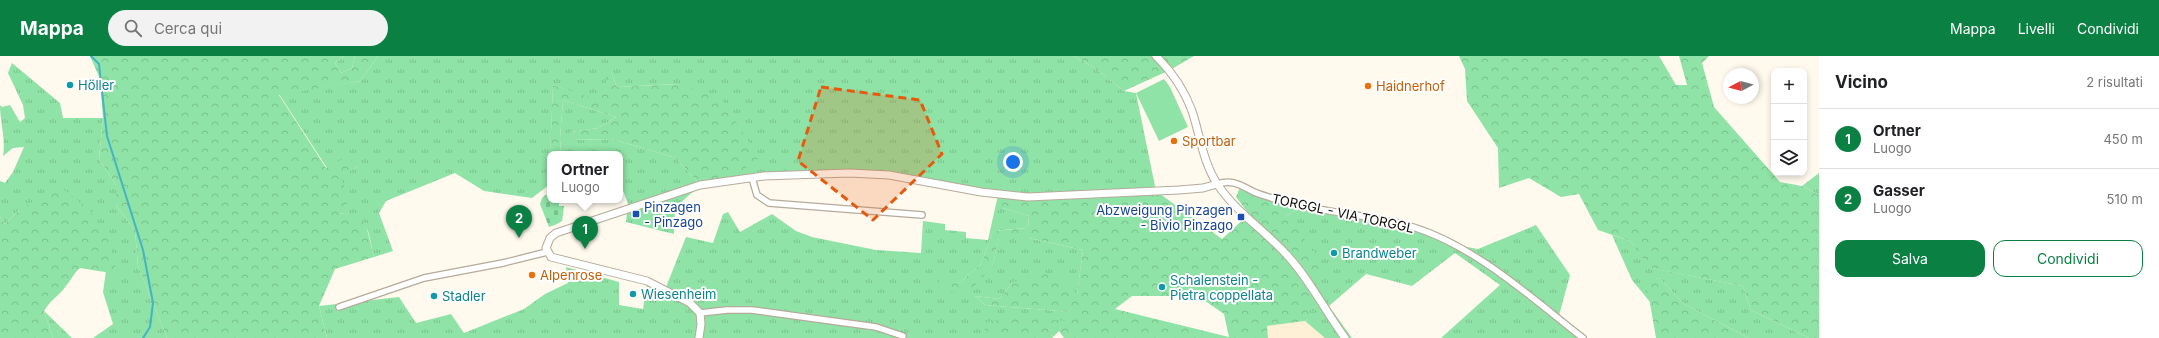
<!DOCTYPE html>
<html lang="it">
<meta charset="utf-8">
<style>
body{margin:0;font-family:Inter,sans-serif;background:#f2f2f2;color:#202124}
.controls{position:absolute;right:12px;top:12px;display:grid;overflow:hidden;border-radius:8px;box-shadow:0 2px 6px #0003}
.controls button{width:36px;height:36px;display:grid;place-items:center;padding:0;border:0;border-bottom:1px solid #e0e0e0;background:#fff;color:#202124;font:20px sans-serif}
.compass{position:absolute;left:1723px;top:12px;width:36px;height:36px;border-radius:50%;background:#fff;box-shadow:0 2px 6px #0003;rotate:263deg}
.you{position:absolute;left:1013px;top:106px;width:14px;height:14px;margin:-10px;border:3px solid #fff;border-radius:50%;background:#1a73e8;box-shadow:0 0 0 6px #1a73e833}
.badge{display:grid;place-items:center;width:26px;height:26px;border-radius:50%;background:#0b8043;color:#fff;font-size:13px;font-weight:700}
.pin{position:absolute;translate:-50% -33px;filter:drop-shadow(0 1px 2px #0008)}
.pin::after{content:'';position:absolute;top:21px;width:14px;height:12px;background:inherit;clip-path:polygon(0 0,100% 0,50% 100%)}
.popup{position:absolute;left:547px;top:95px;width:76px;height:52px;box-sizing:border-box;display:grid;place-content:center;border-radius:8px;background:#fff;filter:drop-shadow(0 1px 3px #0005);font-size:13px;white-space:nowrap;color:#757577}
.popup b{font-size:15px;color:#202124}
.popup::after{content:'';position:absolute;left:50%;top:100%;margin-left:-8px;border:8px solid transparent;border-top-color:#fff}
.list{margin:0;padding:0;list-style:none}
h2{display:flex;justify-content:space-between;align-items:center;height:52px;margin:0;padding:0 16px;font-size:17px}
h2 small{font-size:13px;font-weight:400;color:#757577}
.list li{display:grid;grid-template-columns:26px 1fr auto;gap:12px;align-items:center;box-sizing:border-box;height:60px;padding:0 16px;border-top:1px solid #e0e0e0}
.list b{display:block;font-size:15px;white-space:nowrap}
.list p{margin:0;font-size:13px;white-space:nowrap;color:#757577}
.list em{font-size:13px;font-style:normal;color:#757577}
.actions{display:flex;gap:8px;padding:12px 16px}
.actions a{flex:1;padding:9px 0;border:1px solid #0b8043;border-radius:12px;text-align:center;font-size:14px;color:#0b8043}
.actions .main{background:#0b8043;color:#fff}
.icon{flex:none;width:22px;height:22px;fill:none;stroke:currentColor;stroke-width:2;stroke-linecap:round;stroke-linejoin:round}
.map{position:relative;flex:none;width:1819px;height:282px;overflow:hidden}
header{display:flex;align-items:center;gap:24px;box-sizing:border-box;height:56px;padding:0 20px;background:#0b8043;color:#fff}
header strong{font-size:19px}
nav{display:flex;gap:22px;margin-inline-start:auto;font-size:14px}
.search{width:280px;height:36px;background:#f2f2f2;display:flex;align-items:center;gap:10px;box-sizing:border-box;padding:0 14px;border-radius:22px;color:#757577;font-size:15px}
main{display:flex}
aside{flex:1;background:#fff}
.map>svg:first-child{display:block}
.built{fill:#fef0d7}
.grass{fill:url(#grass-tufts)}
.forest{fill:url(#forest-crowns);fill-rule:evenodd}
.cemetery{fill:url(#cemetery-stones)}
.garden{fill:#8fe3a6}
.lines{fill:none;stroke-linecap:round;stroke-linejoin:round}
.stream{stroke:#44b3c5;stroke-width:2}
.minor-casing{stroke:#b5ab9b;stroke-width:8}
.tertiary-casing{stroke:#b5ab9b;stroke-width:9}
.minor{stroke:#fff;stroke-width:5.5}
.tertiary{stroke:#fff;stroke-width:7}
.marked{fill:#e8590c;fill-opacity:0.2;stroke:#e8590c;stroke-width:3;stroke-dasharray:8 5;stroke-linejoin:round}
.culture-dot{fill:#0f9aa8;stroke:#fff;stroke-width:1.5}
.food-dot{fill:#e8710a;stroke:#fff;stroke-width:1.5}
.transit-dot{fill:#1a4fb4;stroke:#fff;stroke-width:1.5}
.labels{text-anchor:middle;stroke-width:4;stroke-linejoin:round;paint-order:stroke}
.culture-label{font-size:13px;fill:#0d838f;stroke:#fff;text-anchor:start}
.food-label{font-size:13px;fill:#c56008;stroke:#fff;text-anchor:start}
.transit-label{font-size:13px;fill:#164399;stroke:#fff;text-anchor:start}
.street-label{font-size:13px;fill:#0e0b06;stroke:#fff}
</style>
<header>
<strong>Mappa</strong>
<div class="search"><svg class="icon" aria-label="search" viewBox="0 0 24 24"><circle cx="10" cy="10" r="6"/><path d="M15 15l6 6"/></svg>Cerca qui</div>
<nav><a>Mappa</a><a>Livelli</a><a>Condividi</a></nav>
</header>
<main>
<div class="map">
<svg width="1819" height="282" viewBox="0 0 1819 282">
<defs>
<pattern id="grass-tufts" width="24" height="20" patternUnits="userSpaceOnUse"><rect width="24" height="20" fill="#8fe3a6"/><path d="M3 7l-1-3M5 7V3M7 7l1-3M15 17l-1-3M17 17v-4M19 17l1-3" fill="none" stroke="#7ac18d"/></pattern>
<pattern id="forest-crowns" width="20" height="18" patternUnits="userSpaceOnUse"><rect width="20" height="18" fill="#8fe3a6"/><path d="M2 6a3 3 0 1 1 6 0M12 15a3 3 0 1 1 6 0" fill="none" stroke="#7ac18d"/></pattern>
<pattern id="cemetery-stones" width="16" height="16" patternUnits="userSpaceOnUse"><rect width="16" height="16" fill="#8fe3a6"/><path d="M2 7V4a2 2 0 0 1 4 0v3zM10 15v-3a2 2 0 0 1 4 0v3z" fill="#7ac18d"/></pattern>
</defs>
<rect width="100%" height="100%" fill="#fff9ee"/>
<path class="built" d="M1305 265 1325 282H1268L1267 270Z"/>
<path class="grass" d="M344 0H355L352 12 341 17 335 7Z
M378 0H1073L1095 12 1124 35 1136 37 1156 135 1003 152 1029 160 1028 172 993 175 981 208 959 227 962 238 993 208 999 181 1029 182 1083 194 1077 239 1013 226 999 243 975 240 985 249 1071 256 1069 266 1043 265 1034 282H327L319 250 399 241 416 267 451 258 464 277 524 253 545 238 568 227 566 211 619 226V249L643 253 648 223 666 231 686 181 713 187 723 158 728 156 740 176 772 158 796 175 812 181 876 194 921 197 923 165 945 168V174L966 176V182L988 184 998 139 889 119 729 124 678 28 617 31 611 16 606 17V34L594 44 553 29 549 129 532 142 484 135 455 117 386 145 379 157 393 195 374 201C367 173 371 162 339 157L338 120 359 110 327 112 279 38 360 25Z
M12 7 60 47 63 62H103L99 103 116 129V149L135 175 138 210 167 282H93L113 268 103 236 106 215 116 217 19 154 5 168 0 161V125L5 127 13 116 24 91 13 92 3 100C6 83 0 66 0 49L2 51 10 49 20 66 25 62 23 49 8 17Z
M563 44 616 61 598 72 571 76 570 84 612 83 676 102 700 129 675 152 674 178 626 166 628 148 620 126V98H561L560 82Z
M1819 117V139L1802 130Z
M1303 150 1414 172 1451 188 1478 193 1536 169 1570 219 1558 263 1583 282H1441L1500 229 1455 197 1412 230 1366 218 1329 250 1352 282H1325L1305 265 1308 263 1286 160Z
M1612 179 1630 185 1651 212 1743 230 1751 254 1809 282H1749L1684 248 1659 222 1647 225 1650 246 1632 224Z
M44 255 72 282H53Z"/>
<path class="forest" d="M90 0H344L335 7 341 17 352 12 355 0H378L360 25 279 39 326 112 347 101 359 110 339 120 351 142 339 157 356 160 366 169 374 201 335 213 319 250 327 282H167L138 210 135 175 116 149V129L99 103 103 62 100 23Z
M1073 0H1194L1170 14 1124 35 1095 12Z
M1459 0H1659L1676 29H1687L1679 0H1709L1702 7 1714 51 1780 126 1802 130 1819 139V282H1809L1751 254 1743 230 1650 212 1630 185 1598 174 1579 138 1561 141 1529 122 1499 132 1498 92 1467 45 1465 13Z
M606 16H611L617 31 678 28 720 41 759 102 729 124 700 129 676 102 612 83 570 84V76L598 72 616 61 563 44 560 82 561 98H550L553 29 594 43 606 34Z
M1241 129 1254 136 1303 150 1286 160 1322 205 1308 263 1305 265 1267 270 1268 282H1064L1059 275 1052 282H1034L985 275 984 267 1009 262 1069 265 1070 256 985 249 975 240 999 243 1013 226 1043 217 1061 220 1077 238 1083 194 1029 182H999L993 208 977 228 962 238 938 234 939 222 959 227 981 208 993 175 1028 172 1029 160 1003 152 998 139 1156 135 1222 183 1249 158 1236 141ZM1132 240H1198L1224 258 1229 281 1115 253Z
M59 130 90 154 109 186 117 218 80 212C73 218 72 223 66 230 59 240 51 243 44 255L53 282H0V161L5 168 19 154Z
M1659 222 1684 248 1749 282H1656L1646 224Z"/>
<path class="cemetery" d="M545 139H550V144H559V150H564L562 165 557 168 549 171 540 148 542 142Z"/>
<path class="garden" d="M1164 23 1170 31 1188 71 1159 85 1136 37Z"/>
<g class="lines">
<path class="stream" d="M91 0 99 8 107 80 143 194 153 247 150 271 143 282"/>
<defs>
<path id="minor" d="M752 122 757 139 769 147 922 159
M1217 128C1232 123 1240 129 1254 136 1264 140 1275 143 1285 146 1327 157 1372 159 1413 171 1475 190 1533 243 1583 282
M339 251 424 222 503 207 547 196
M700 257 727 254H752L876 271 903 280"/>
<path id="tertiary" d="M1156 0C1172 16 1184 33 1192 55 1200 79 1203 107 1218 129 1236 156 1264 174 1286 198 1309 222 1325 255 1345 282
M699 282 701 268 700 257 690 247 647 225 551 201 546 192 550 182 556 177 700 129 764 120 849 117 889 119 981 136 1028 141 1179 134 1203 132 1217 128"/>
</defs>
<use href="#minor" class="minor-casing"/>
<use href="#tertiary" class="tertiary-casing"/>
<use href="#minor" class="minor"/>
<use href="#tertiary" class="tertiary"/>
</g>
<path class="marked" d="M821 31 920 44 942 98 873 164 798 105Z"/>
<g class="culture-dot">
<circle cx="70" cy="29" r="4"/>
<circle cx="1334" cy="197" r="4"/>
<circle cx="1162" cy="231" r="4"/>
<circle cx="633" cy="238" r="4"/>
<circle cx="434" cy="240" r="4"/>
</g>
<g class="food-dot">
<circle cx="1368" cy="30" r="4"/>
<circle cx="1174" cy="85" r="4"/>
<circle cx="532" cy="219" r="4"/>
</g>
<g class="transit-dot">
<rect x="632" y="154" width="8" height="8" rx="2"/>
<rect x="1237" y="157" width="8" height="8" rx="2"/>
</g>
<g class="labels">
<g class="culture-label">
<text x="78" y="34">Höller</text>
<text x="1342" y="202">Brandweber</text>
<text x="1170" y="229">Schalenstein -<tspan x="1170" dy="15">Pietra coppellata</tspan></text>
<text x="641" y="243">Wiesenheim</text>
<text x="442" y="245">Stadler</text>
</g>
<g class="food-label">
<text x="1376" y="35">Haidnerhof</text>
<text x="1182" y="90">Sportbar</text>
<text x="540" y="224">Alpenrose</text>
</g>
<g class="transit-label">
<text x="644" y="156">Pinzagen<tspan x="644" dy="15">- Pinzago</tspan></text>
<text x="1233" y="159" text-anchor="end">Abzweigung Pinzagen<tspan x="1233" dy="15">- Bivio Pinzago</tspan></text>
</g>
<g class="street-label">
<text transform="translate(1343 157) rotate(12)" y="5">TORGGL - VIA TORGGL</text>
</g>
</g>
</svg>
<div class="controls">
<button>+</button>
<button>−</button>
<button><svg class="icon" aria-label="layers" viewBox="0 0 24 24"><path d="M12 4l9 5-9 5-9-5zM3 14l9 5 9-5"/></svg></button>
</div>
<svg class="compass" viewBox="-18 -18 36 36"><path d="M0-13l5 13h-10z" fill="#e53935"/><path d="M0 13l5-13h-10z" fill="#757577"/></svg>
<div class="you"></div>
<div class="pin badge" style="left:585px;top:193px">1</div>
<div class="popup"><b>Ortner</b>Luogo</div>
<div class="pin badge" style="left:519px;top:182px">2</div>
</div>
<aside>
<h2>Vicino<small>2 risultati</small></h2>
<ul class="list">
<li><span class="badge">1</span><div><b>Ortner</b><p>Luogo</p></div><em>450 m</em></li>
<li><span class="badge">2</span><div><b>Gasser</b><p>Luogo</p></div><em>510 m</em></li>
</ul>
<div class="actions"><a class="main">Salva</a><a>Condividi</a></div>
</aside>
</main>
